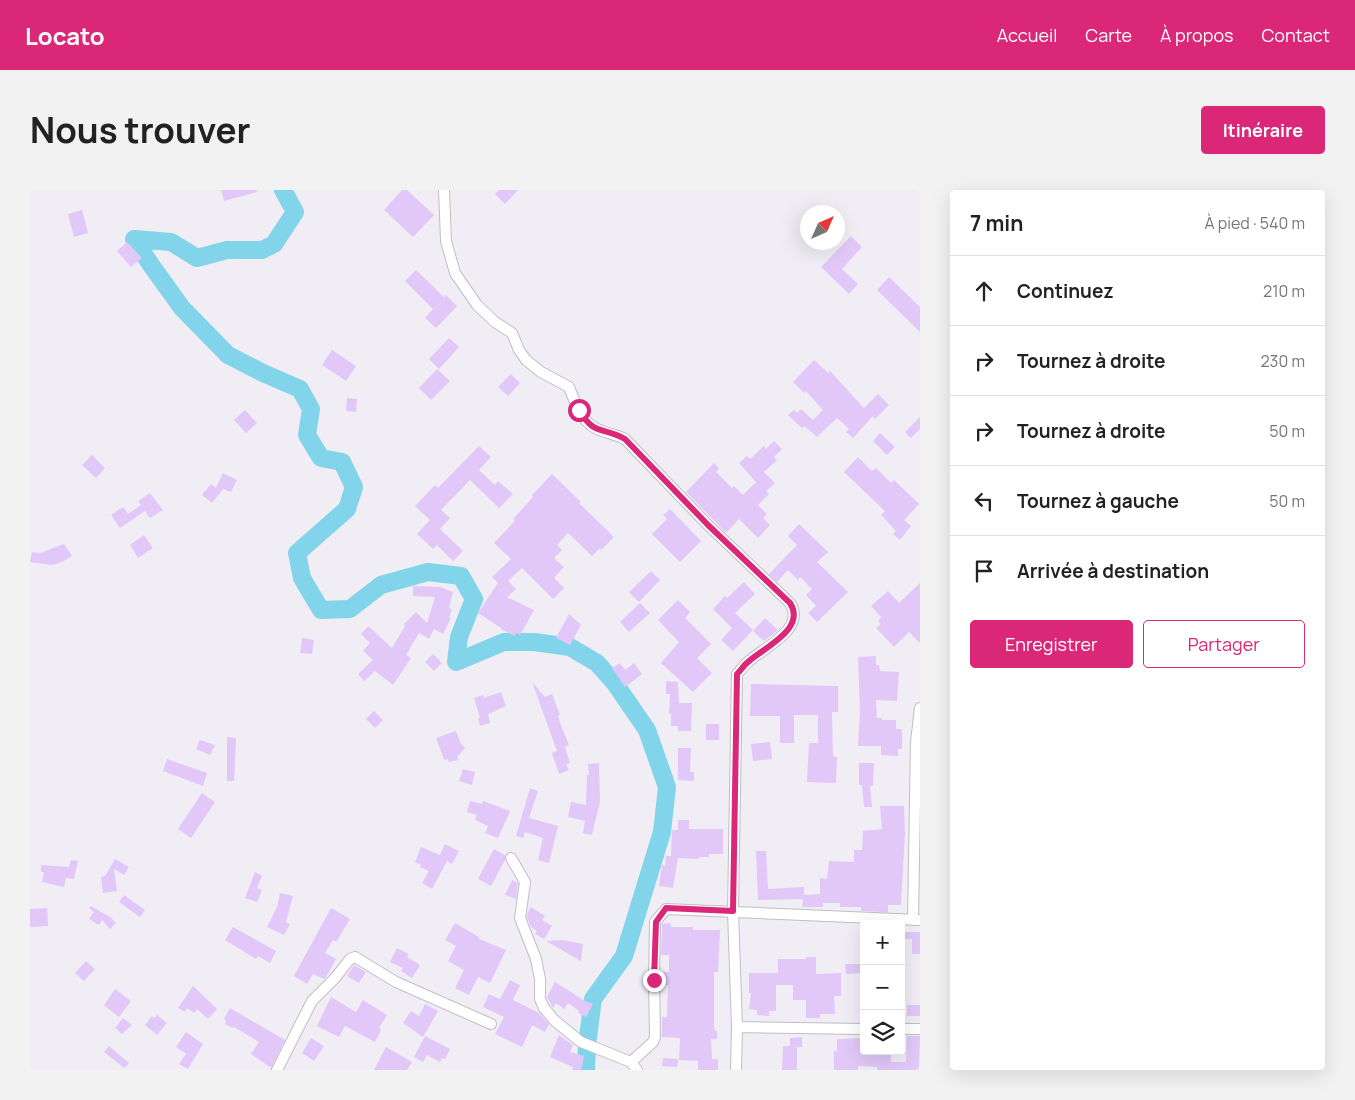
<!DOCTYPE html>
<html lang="fr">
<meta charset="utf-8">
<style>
body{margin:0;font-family:Manrope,sans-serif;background:#f2f2f2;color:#222}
.controls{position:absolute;right:15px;bottom:15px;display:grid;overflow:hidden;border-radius:5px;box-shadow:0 5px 20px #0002}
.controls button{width:45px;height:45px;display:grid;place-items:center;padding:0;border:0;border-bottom:1px solid #e0e0e0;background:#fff;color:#222;font:25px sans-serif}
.compass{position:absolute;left:770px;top:15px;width:45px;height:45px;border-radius:50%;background:#fff;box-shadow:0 5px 20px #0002;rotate:45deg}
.stop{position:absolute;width:15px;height:15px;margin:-11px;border:4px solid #db2777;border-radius:50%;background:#fff}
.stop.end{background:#db2777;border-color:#fff;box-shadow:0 1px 5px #0008}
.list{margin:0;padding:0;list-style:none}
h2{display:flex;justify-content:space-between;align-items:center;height:65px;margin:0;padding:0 20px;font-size:21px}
h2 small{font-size:16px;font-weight:400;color:#767676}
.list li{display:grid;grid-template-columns:32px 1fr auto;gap:15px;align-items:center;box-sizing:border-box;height:70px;padding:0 20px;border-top:1px solid #e0e0e0}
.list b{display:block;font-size:19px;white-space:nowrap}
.list em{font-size:16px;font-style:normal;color:#767676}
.actions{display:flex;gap:10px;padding:15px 20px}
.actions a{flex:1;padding:11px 0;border:1px solid #db2777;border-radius:5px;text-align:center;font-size:18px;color:#db2777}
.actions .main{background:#db2777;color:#fff}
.icon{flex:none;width:28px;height:28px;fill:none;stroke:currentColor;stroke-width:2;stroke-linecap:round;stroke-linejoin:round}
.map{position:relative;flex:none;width:890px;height:880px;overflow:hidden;border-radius:5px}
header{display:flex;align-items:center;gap:30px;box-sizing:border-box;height:70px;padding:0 25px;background:#db2777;color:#fff}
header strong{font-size:24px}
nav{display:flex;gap:28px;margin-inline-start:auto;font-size:18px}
.intro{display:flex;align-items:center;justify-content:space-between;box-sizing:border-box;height:120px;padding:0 30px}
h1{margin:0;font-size:35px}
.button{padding:12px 22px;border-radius:5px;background:#db2777;color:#fff;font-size:18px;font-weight:700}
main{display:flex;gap:30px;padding:0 30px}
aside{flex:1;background:#fff;border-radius:5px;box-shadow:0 5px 20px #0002}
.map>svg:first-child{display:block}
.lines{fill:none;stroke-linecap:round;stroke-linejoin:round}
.river{stroke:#81d4ea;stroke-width:18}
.building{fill:#e1c8f8}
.street-casing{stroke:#c1bdc5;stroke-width:12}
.street{stroke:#fff;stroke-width:10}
.route{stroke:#db2777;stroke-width:6}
</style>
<header>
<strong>Locato</strong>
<nav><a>Accueil</a><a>Carte</a><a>À propos</a><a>Contact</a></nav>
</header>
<div class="intro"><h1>Nous trouver</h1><a class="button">Itinéraire</a></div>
<main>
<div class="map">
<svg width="890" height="880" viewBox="0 0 890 880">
<rect width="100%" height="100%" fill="#f1edf5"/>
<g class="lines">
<path class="river" d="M253 0 265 22 244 54 232 60H197L167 68 141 52 104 49 121 75 152 118 198 165 233 183 270 199 281 219 277 245 291 268 312 272 324 297 317 319 267 363 272 388 291 420 320 419 351 395 398 382 431 386 444 409 429 447 426 472 474 452H504L540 457 567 473 584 492 617 540 637 597 632 642 594 766 563 809 557 855 556 880"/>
</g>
<path class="building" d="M191 0H227V2L194 11Z
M372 0H377L404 25 383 47 354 20Z
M469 0H488L475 14 465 4Z
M52 20 58 43 44 47 38 24Z
M821 46 832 57 812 79 828 94 819 104 791 77Z
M97 52 112 68 101 77 87 61Z
M386 80 414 107 416 105 427 116 406 138 395 128 403 119 375 91Z
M859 87 890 117V142L847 100Z
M419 148 429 157 409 179 399 169Z
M302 160 326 176 316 191 292 175Z
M784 170 798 183 800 181 834 218 848 204 859 215 845 229 843 226 823 248 816 242 819 239 807 228 787 247 774 236 772 238 758 225 764 220 767 223 771 219 783 230 793 220 776 201 774 203 763 192Z
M407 179 420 191 401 210 389 198Z
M481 184 490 193 478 206 468 197Z
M317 208 327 209 326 222 316 221Z
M215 220 227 233 216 243 204 230Z
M890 227V239L881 248 875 242Z
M850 243 865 257 857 265 843 251Z
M744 251 752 259 744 267 747 270 734 282 745 293 736 301 739 304 728 315 737 324 733 328 740 335 728 348 709 329 696 343 656 302 684 273 689 278 686 282 702 298 704 296 713 305 726 292 709 273 717 266 720 269 734 256 736 259Z
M449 256 461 267 449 280 465 295 468 291 483 304 469 318 440 290 411 320 420 328 410 339 433 361 423 371 407 355 403 359 387 344 400 330 385 316 405 295 408 298Z
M62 265 75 278 66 288 52 275Z
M828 267 842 281 846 278 861 293 864 290 889 314 874 330 881 336 870 350 863 344 866 341 851 325 855 321 814 282Z
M193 283 207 290 201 302 193 299 182 313 172 305 181 294 186 298Z
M522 284 551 312 549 313 584 347 571 360 570 358 562 366 538 343 527 355 532 360 524 368 534 377 524 388 534 398 523 409 492 378 478 391 486 399 477 407 504 420 490 445 486 443 485 446 471 439V438L448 423 468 393 462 387 481 369 464 353 485 331 483 329 503 307 502 305Z
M120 303 133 320 120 328 115 321 90 338 81 325 93 317 98 324 111 315 108 311Z
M640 319 671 351 650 372 622 344 637 329 633 325Z
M769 334 798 362 787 372 818 402 787 432 778 423 786 416 776 405 782 399 770 387 768 390 758 380 747 392 739 384 767 355 758 346Z
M114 345 123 358 108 368 100 355Z
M34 354 42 366 32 372 22 375 0 372 2 362 10 363Z
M621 381 630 390 609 412 599 402Z
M714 392 725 404 705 423 723 440 703 461 691 450 702 438 683 419 695 406 697 408Z
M890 393V453L879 442 864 457 846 438 851 434 848 431 851 427 841 416 858 401 869 413Z
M383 396 410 397 423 402 419 418 422 419 419 428H421L413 444 404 439 399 449 389 443 376 465 381 468 363 495 345 481 334 491 328 484 343 470 333 461 340 453 331 444 338 436 362 458 375 436 374 434 386 422 397 433 405 407 383 406Z
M648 410 660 422 655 428 681 454 667 468 682 483 663 502 631 473 649 452 628 430Z
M610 413 620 423 599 442 590 432Z
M539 424 551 435 540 455 526 448Z
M735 428 748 440 734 451 723 441Z
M272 448 284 450 282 464 270 463Z
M403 464 412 473 404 481 395 472Z
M846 466V475H849L850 481 869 482 867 511 846 510 847 528H852V530H866V539H872V559H868V566L851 565V556H828L830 522 828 467Z
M590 473 595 480 604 473 612 484 595 497 582 478Z
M636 491 648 492 649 513H662L661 541H648V536H641V524H639L640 504H636Z
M502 492 515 507 522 504 530 525 528 526 530 533 539 555 535 557 540 573 536 574 539 580 529 584 522 563 527 561Z
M721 494 808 496V522H802V525L803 566 807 567 806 593 777 592 779 553H788V525H764V553H750V526H720Z
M471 502 476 516 458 524 460 533 450 536 448 528H450L444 508 453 505 454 508Z
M344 521 353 530 345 538 336 529Z
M676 534H689V550H676Z
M426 541 431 554 435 558 427 567 428 570 419 572 418 569 414 570 406 548Z
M197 547 206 548 204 591H197Z
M170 550 185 555 180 565 166 559Z
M740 552 742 569 723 571 721 554Z
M648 558H661L660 582H664V591L648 590Z
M137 569 177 583 173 596 133 581Z
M569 573 570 612 562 645 553 643 555 631 538 627 541 612 556 615 557 585H559L558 574Z
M829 573H844L843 596H840L842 617H834L832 595H829Z
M433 579 445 582 442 595 429 591Z
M500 598 508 601 499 628 528 636 519 673 508 670 513 648 495 642 493 648 486 646Z
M172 603 185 612 161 648 148 639Z
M440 611 452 614 453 611 480 621 468 648 455 643 458 636 445 630 447 625 437 622Z
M850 616H874L875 643 871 715H858V722H855L831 721V717H810V713H793V717H772L773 709 728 710 726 661H736L738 699 774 697V705L790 704V688L797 689 799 671 824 672V660H832L833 641 852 639Z
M648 630H659V639H693V664H679V667H669V669L648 668 643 698 629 696 632 675 635 676 636 666H641L642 640H648Z
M415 654 429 661 422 674 417 671 402 699 392 693 399 681 390 677 391 675 385 672 391 657 410 665Z
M464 659 475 665V670L461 696 448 689Z
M85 669 99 677 94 685 84 679 87 701 73 703 71 687 75 686Z
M41 670 48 671 44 689 36 688 34 697 12 692 14 682H11V675L39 677Z
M225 682 232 686 227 698 232 700 227 712 215 708Z
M482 690 488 693 486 709 475 705Z
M250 703 263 706 256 732 260 734 254 745 237 737 247 717Z
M94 705 115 720 110 727 89 712Z
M61 716 80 727 86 733 80 739 72 730 69 735 59 729 64 722 59 718Z
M501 717 515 726 512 730 522 736 514 749 505 744 507 741 501 737 497 727 498 722Z
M17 718 18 736 0 737V719Z
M301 718 320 729 306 752 303 750 295 763 306 769 296 787 294 789 283 784 277 794 264 786Z
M425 733 449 747V749L476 760 460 793 448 787 439 805 425 798 434 780 418 771 426 756 415 750Z
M640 733 641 737H663V740H690L688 782H684V836L685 841H687V849H681L682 869H688V880H668V871L649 870 650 848 632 847V827H637L638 795H631V782H639V765H631L632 740V734Z
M203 737 246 761 240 773 228 766 226 769 195 750Z
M871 742H890V764H882V749H871Z
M533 750 553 754 551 771 516 751Z
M367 758 379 764 377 767 390 775 382 788 371 781 373 778 360 772Z
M776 767H786V784L811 783V806H804L805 824H790V828H776V810H763V795H746V821H739V826L727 825V820L719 819 721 803H719V783H748V769H776Z
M56 771 65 779 54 791 45 783Z
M815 774H834V783L816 784Z
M324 775 336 782 329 793 317 786Z
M480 790 490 795 483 810 509 823 519 834 515 842 502 835 492 857 465 844 474 827 453 817 459 804 470 809Z
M525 792 555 811 563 814 556 827 548 823 549 821 538 813 534 819 526 813 523 818 517 807Z
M163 796 187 819 178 829 167 819 164 823 157 818 155 822 148 818Z
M85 799 101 811 89 827 74 815Z
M301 807 326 822 333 810 357 825 349 838 351 840 345 852 315 836 309 847 287 836Z
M395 814 408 821 393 847 373 833 381 821 389 826Z
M877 815H890V826H877Z
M200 818 255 850 241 878 221 864 229 852 204 837 203 838 195 834 196 831 194 829Z
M127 825 137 833 127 845 115 835 122 826 124 828Z
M93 828 102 835 92 844 85 838Z
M156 842 173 854 158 879 149 874 156 864 146 857Z
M529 845 543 855 540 862 554 866 551 880H542L543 877 520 867Z
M395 846 420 859 415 869 412 868 410 872 397 865 393 872 384 867Z
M877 846H890L889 880H847V877L828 876V880H804V861H807V849L834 848V861H861V872H876Z
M772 847V857H767V880H752L753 856H760V848Z
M281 848 294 856 284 871 272 863Z
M79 856 99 873 94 878 74 862Z
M356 857 382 872 377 880H344Z
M633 868 648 869 647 877 632 876Z"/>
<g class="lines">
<defs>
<path id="street" d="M414 0 416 51 425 83 447 115 465 132 482 143 489 160 496 170 511 182 539 197C546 214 552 235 572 241 580 244 587 245 595 249L678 335 760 413C777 439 733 458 718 472 714 475 711 480 707 484L703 721 707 837 706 880
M481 668 495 692 490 728 506 769 510 789V809L514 818 525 831 551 852 601 872 607 880
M883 730 886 552 890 518
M707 837 834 839
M871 839H890
M601 872 623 852 625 847 624 789 625 732 636 719 890 730
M247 880 282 811 305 788 320 769 325 767 366 792 461 834"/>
</defs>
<use href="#street" class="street-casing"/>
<use href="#street" class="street"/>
</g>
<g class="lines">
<path class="route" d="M549 220C565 247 572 236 595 249L678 335 760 413C777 439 733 458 718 472 714 475 711 480 707 484L703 721 636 718 626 732 624 790"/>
</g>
</svg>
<div class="controls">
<button>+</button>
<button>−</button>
<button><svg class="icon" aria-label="layers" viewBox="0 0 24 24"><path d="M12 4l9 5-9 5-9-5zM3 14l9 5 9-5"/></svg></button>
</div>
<svg class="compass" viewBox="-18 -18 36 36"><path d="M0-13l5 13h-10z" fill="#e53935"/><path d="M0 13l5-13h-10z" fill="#767676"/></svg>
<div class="stop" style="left:549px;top:220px"></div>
<div class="stop end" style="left:624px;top:790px"></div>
</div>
<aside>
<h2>7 min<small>À pied · 540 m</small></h2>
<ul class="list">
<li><svg class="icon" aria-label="ahead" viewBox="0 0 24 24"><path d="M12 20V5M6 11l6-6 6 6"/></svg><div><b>Continuez</b></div><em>210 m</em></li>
<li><svg class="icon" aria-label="right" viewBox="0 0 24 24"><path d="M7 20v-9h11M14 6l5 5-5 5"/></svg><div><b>Tournez à droite</b></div><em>230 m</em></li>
<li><svg class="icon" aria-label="right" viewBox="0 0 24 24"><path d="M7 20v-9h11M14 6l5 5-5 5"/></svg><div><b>Tournez à droite</b></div><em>50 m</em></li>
<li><svg class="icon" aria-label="left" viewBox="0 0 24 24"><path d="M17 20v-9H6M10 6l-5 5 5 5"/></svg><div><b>Tournez à gauche</b></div><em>50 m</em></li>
<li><svg class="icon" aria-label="arrive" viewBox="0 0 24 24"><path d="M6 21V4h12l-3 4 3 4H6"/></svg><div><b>Arrivée à destination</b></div></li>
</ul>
<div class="actions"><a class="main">Enregistrer</a><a>Partager</a></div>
</aside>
</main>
